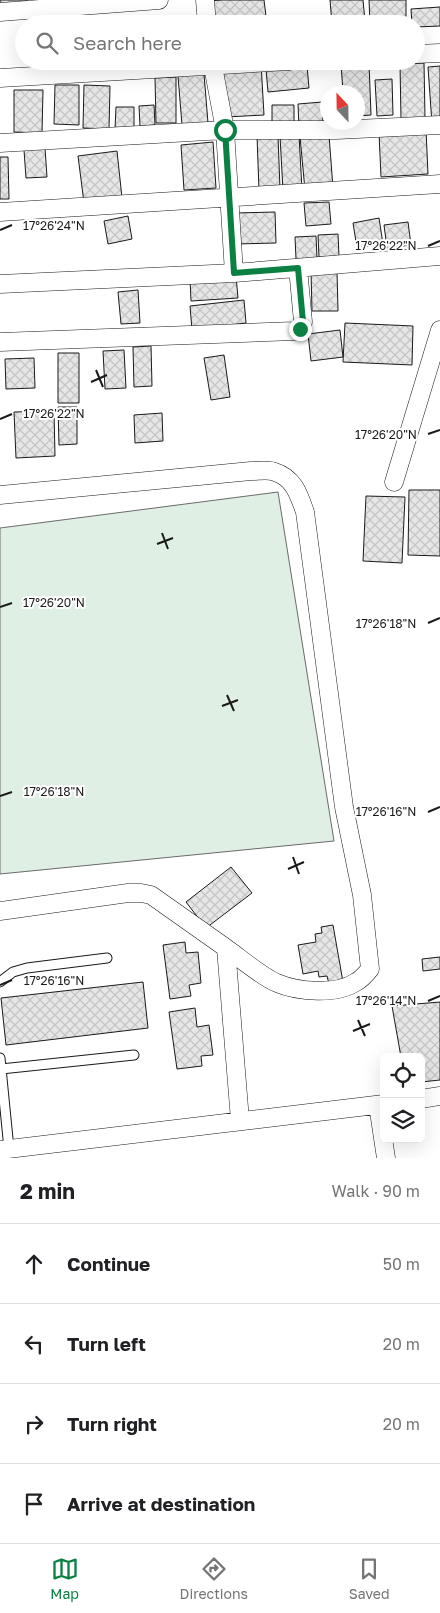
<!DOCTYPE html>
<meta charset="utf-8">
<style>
body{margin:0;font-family:"Golos Text",sans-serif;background:#f6f6f6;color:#202124}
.controls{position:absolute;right:15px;bottom:15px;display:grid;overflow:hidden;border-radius:8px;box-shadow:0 5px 20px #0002}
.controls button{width:45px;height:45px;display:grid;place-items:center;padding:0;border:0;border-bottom:1px solid #e0e0e0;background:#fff;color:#202124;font:25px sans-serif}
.compass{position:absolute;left:320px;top:85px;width:45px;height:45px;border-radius:50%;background:#fff;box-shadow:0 5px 20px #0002;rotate:338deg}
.stop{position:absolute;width:15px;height:15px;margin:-11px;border:4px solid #0b8043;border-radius:50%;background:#fff}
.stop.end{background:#0b8043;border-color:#fff;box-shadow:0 1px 5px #0008}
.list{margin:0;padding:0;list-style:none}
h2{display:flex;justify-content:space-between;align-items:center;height:65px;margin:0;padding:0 20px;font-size:21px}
h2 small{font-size:16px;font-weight:400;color:#757577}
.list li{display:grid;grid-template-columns:32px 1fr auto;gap:15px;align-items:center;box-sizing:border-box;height:80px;padding:0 20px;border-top:1px solid #e0e0e0}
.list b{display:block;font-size:19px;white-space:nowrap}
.list em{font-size:16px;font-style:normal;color:#757577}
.icon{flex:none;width:28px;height:28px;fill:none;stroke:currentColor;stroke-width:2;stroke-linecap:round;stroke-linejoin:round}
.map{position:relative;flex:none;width:440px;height:1158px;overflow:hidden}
.search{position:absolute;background:#fff;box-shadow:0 5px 20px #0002;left:15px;right:15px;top:15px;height:55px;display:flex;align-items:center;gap:12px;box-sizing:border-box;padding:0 18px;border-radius:28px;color:#757577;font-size:19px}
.sheet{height:385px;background:#fff}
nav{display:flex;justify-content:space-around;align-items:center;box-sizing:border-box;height:70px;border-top:1px solid #e0e0e0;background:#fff;font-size:14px;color:#757577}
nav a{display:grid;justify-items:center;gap:2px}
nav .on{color:#0b8043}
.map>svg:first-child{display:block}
.pitch{fill:#e0efe3;stroke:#6a6a6a}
.building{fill:url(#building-cross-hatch);stroke:#1a1a1a}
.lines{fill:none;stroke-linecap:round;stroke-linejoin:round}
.lane-casing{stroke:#1a1a1a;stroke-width:11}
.street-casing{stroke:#1a1a1a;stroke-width:19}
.lane{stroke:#fff;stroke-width:9}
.street{stroke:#fff;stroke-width:18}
.route{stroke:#0b8043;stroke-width:6}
.ticks{fill:none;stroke:#1a1a1a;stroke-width:2}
.ticks-label{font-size:12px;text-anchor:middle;fill:#1a1a1a;stroke:#fff;stroke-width:4;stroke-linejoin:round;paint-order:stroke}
</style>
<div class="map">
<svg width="440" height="1158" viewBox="0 0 440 1158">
<defs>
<pattern id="building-cross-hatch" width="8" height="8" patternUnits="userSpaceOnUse" patternTransform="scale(1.25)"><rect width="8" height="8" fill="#e6e6e6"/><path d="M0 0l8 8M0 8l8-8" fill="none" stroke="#c5c5c5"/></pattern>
</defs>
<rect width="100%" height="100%" fill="#fff"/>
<path class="pitch" d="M278 492 334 841 0 874V528Z"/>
<path class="building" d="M0 0H27L28 4 0 8Z
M222 0H264L267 24H211L209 1Z
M330 0H363L365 21 332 24Z
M369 0H406V21L370 23Z
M440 7V26L416 27V24H412L411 9Z
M75 61H93V64L75 67Z
M261 63 264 115 226 117 223 66Z
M369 63 371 115 358 116V92H343L341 64Z
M424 63 425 118 401 119 400 64Z
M307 66 309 88 268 92 266 69Z
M440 66V123L432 124 428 67Z
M204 74 208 123 182 125 178 76Z
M176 77V123H156L155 78Z
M392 79 393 115 377 116 375 80Z
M55 85H79V125L54 124Z
M84 85 110 86 109 129 83 128Z
M14 90H43L42 133 14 132Z
M322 102 323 127 299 128 298 104Z
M154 105 155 125 140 126 139 106Z
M272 105H294V127H272Z
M116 107H134V129H115Z
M426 130 428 174 381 177 379 133Z
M299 135 302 190 283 191 280 136Z
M329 135 333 188 305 190 300 137Z
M257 136H278L280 189 259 190Z
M213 142 216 188 184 190 181 145Z
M45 148 47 177 26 178 24 150Z
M117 151 122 198 84 203 78 156Z
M0 157H8L9 199H0Z
M329 202 331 224 306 226 304 203Z
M275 212 276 243 236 244 235 213Z
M128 216 132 239 108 244 104 221Z
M379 218 383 244 357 248 353 223Z
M408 222 411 245 387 248 384 225Z
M338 234 339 256 319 257 318 235Z
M316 236 317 258 296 259 295 237Z
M311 271H337L338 311H312Z
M236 276 238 298 191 301 190 279Z
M138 290 140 323 121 324 118 292Z
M244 300 246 323 192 330 190 306Z
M345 323 413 326 412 365 343 362Z
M340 330 343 357 311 361 308 334Z
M151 346 152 386 134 387 133 347Z
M124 350 126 388 105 389 103 351Z
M58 353H79V403H58Z
M224 355 230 397 211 400 204 358Z
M34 358 35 388 6 389 5 359Z
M58 407H77V444L59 445Z
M54 411 55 456 16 458 14 412Z
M162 413 163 441 135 443 134 415Z
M409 490H440V556L408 555Z
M366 496 405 497 402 563 363 561Z
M231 867 252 893 206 928 186 902Z
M333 925 343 982 329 984 327 976 319 977 318 971 303 974 298 945 316 942 315 934 322 933 321 927Z
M185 942 186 953 198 952 201 983 189 985 191 996 170 999 163 945Z
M440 957V969L423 971 422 959Z
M143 982 148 1028 6 1045 1 998Z
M440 1002V1080L421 1082V1057H401L392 1006Z
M195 1008 197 1027 209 1025 213 1055 201 1056 202 1066 177 1069 169 1012Z"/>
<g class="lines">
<defs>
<path id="lane" d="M0 982 13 972 27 968 107 958
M0 1058 9 1149
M1 1069 134 1055"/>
<path id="street" d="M205 0 207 24
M0 12 159 0
M416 54 440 53
M212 61 225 130 234 273
M0 78 289 61
M0 143 225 130H336L440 125
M0 212 440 184
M0 284 234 273 440 256
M0 342 294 331 300 329 303 322 298 268
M394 482 440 330
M0 495 251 471C258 471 269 469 275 472 294 478 299 495 305 512L344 807 362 895 370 969C366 974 362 979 356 982 337 995 298 992 277 983 262 977 240 958 226 948
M0 911 128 893H141L151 895 226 948 240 1120
M421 1099 440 1096
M378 1105 386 1158
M0 1150 384 1104"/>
</defs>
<use href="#lane" class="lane-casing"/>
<use href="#street" class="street-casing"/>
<use href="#lane" class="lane"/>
<use href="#street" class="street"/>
</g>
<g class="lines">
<path class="route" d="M225 130 234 273 298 268 303 322 300 329"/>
</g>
<path class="ticks" d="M0 230 12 225M428 246 440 241M96 370 103 387M91 382 107 375M0 419 12 414M428 434 440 430M162 533 168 549M157 544 173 538M0 607 12 603M428 623 440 618M227 695 234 711M222 706 238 700M0 796 12 792M428 812 440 807M293 857 299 874M288 869 304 862M0 985 12 980M428 1001 440 996M358 1020 365 1036M353 1031 370 1024"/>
<g class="ticks-label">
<text x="54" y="230">17°26'24"N</text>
<text x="386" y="250">17°26'22"N</text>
<text x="54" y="418">17°26'22"N</text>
<text x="386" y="439">17°26'20"N</text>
<text x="54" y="607">17°26'20"N</text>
<text x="386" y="628">17°26'18"N</text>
<text x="54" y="796">17°26'18"N</text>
<text x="386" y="816">17°26'16"N</text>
<text x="54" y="985">17°26'16"N</text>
<text x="386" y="1005">17°26'14"N</text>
</g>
</svg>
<div class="controls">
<button><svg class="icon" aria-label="locate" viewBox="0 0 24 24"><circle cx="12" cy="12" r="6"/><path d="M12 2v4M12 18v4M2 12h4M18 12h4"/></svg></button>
<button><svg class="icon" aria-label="layers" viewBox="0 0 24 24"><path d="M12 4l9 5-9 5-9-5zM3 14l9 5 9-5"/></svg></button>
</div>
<svg class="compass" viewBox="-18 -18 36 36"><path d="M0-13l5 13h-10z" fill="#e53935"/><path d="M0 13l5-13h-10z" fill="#757577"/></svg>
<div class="stop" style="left:225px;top:130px"></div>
<div class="stop end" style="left:300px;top:329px"></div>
<div class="search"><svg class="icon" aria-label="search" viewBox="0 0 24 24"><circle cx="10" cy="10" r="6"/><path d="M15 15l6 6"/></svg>Search here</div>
</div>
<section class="sheet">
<h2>2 min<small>Walk · 90 m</small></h2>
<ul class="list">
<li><svg class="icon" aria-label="ahead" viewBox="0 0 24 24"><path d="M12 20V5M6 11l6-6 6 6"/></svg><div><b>Continue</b></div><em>50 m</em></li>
<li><svg class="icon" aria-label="left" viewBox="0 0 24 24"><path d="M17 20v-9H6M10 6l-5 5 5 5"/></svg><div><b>Turn left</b></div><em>20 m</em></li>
<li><svg class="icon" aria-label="right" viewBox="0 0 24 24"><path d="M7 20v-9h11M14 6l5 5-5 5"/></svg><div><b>Turn right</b></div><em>20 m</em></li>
<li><svg class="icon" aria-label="arrive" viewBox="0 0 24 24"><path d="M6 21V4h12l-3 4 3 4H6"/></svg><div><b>Arrive at destination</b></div></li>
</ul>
</section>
<nav>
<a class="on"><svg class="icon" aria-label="map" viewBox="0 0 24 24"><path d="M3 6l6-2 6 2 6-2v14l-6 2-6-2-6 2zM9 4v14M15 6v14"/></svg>Map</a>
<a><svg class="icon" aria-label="directions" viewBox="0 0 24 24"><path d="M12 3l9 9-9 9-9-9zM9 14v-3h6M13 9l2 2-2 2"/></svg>Directions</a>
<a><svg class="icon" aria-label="saved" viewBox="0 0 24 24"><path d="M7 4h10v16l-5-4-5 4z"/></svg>Saved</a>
</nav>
